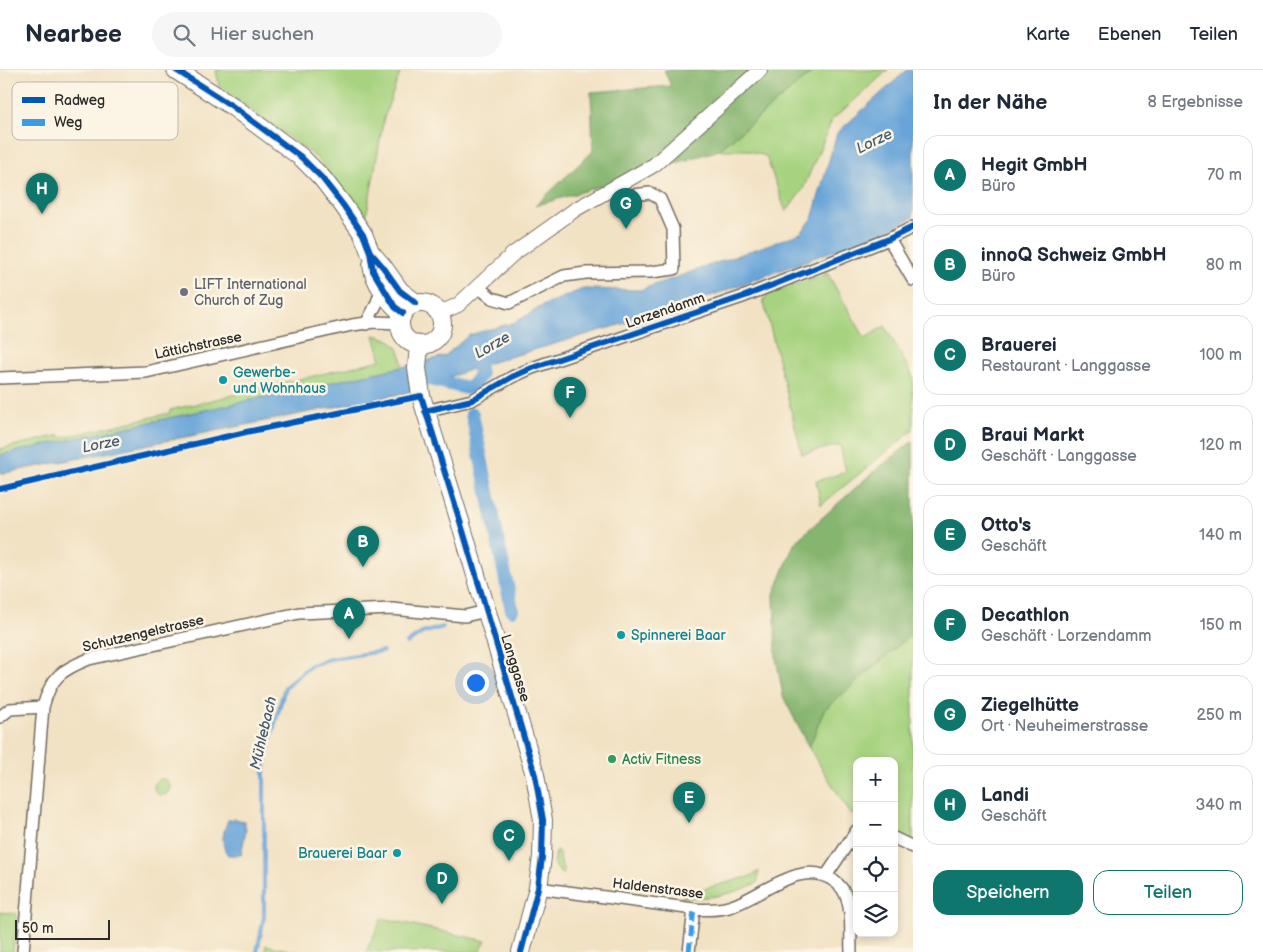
<!DOCTYPE html>
<html lang="de">
<meta charset="utf-8">
<style>
body{margin:0;font-family:"Balsamiq Sans",sans-serif;background:#f6f6f7;color:#1f2937}
.controls{position:absolute;right:15px;bottom:15px;display:grid;overflow:hidden;border-radius:10px;box-shadow:0 2px 8px #0003}
.controls button{width:45px;height:45px;display:grid;place-items:center;padding:0;border:0;border-bottom:1px solid #e0e1e3;background:#fff;color:#1f2937;font:25px sans-serif}
.scale{position:absolute;left:15px;bottom:12px;width:95px;box-sizing:border-box;padding-left:5px;border:2px solid #2b2b2b;border-top:0;font-size:14px;line-height:18px;white-space:nowrap;color:#2b2b2b;-webkit-text-stroke:4px #fcf5e5;paint-order:stroke}
.you{position:absolute;left:475px;top:612px;width:18px;height:18px;margin:-12px;border:4px solid #fff;border-radius:50%;background:#1a73e8;box-shadow:0 0 0 8px #1a73e833}
.badge{display:grid;place-items:center;width:32px;height:32px;border-radius:50%;background:#0f766e;color:#fff;font-size:16px;font-weight:700}
.pin{position:absolute;translate:-50% -41px;filter:drop-shadow(0 1px 2px #0008)}
.pin::after{content:'';position:absolute;top:26px;width:18px;height:15px;background:inherit;clip-path:polygon(0 0,100% 0,50% 100%)}
.list{margin:0;padding:0;list-style:none}
h2{display:flex;justify-content:space-between;align-items:center;height:65px;margin:0;padding:0 20px;font-size:21px}
h2 small{font-size:16px;font-weight:400;color:#747a83}
.list li{display:grid;grid-template-columns:32px 1fr auto;gap:15px;align-items:center;box-sizing:border-box;height:80px;margin:0 10px 10px;padding:0 10px;border:1px solid #e0e1e3;border-radius:15px}
.list b{display:block;font-size:19px;white-space:nowrap}
.list p{margin:0;font-size:16px;white-space:nowrap;color:#747a83}
.list em{font-size:16px;font-style:normal;color:#747a83}
.actions{display:flex;gap:10px;padding:15px 20px}
.actions a{flex:1;padding:11px 0;border:1px solid #0f766e;border-radius:15px;text-align:center;font-size:18px;color:#0f766e}
.actions .main{background:#0f766e;color:#fff}
.icon{flex:none;width:28px;height:28px;fill:none;stroke:currentColor;stroke-width:2;stroke-linecap:round;stroke-linejoin:round}
.map{position:relative;flex:none;width:913px;height:882px;overflow:hidden}
header{display:flex;align-items:center;gap:30px;box-sizing:border-box;height:70px;padding:0 25px;background:#fff;border-bottom:1px solid #e0e1e3}
header strong{font-size:24px}
nav{display:flex;gap:28px;margin-inline-start:auto;font-size:18px}
.search{width:350px;height:45px;background:#f6f6f7;display:flex;align-items:center;gap:12px;box-sizing:border-box;padding:0 18px;border-radius:28px;color:#747a83;font-size:19px}
main{display:flex}
aside{flex:1;background:#fff}
.map>svg:first-child{display:block}
.green{fill:#a7d380;stroke:#697f56}
.forest{fill:#85b56e;stroke:#58704c}
.water{fill:#67a4d9;stroke:#496882}
.lines{fill:none;stroke-linecap:round;stroke-linejoin:round}
.stream{stroke:#67a4d9;stroke-width:4}
.canal{stroke:#67a4d9;stroke-width:14}
.minor-casing{stroke:#716b61;stroke-width:14}
.tertiary-casing{stroke:#716b61;stroke-width:16}
.primary-casing{stroke:#716b61;stroke-width:20}
.minor{stroke:#fff;stroke-width:11}
.tertiary{stroke:#fff;stroke-width:14}
.primary{stroke:#fff;stroke-width:18}
.quiet{stroke:#3d9ce1;stroke-width:5;stroke-dasharray:10 5;stroke-linecap:butt}
.cycleway-casing{stroke:#fcf5e5;stroke-width:9}
.cycleway{stroke:#0057b8;stroke-width:6}
.worship-dot{fill:#6b7280;stroke:#fcf5e5;stroke-width:2}
.culture-dot{fill:#0f9aa8;stroke:#fcf5e5;stroke-width:2}
.leisure-dot{fill:#2e9e5b;stroke:#fcf5e5;stroke-width:2}
.labels{text-anchor:middle;stroke-width:5;stroke-linejoin:round;paint-order:stroke}
.worship-label{font-size:14px;fill:#5b616d;stroke:#fcf5e5;text-anchor:start}
.street-label{font-size:14px;fill:#2b2b2b;stroke:#fcf5e5}
.culture-label{font-size:14px;fill:#0d838f;stroke:#fcf5e5;text-anchor:start}
.leisure-label{font-size:14px;fill:#27864d;stroke:#fcf5e5;text-anchor:start}
.water-label{font-size:15px;font-style:italic;fill:#435b71;stroke:#fcf5e5}
.key{fill:#fcf5e5;stroke:#bdb8ad;stroke-width:1}
.key-label{font-size:14px;fill:#2b2b2b}
</style>
<header>
<strong>Nearbee</strong>
<div class="search"><svg class="icon" aria-label="search" viewBox="0 0 24 24"><circle cx="10" cy="10" r="6"/><path d="M15 15l6 6"/></svg>Hier suchen</div>
<nav><a>Karte</a><a>Ebenen</a><a>Teilen</a></nav>
</header>
<main>
<div class="map">
<svg width="913" height="882" viewBox="0 0 913 882">
<rect width="100%" height="100%" fill="#fcf5e5"/>
<filter id="ink" filterUnits="userSpaceOnUse"><feTurbulence type="fractalNoise" baseFrequency=".02" numOctaves="2"/><feDisplacementMap in="SourceGraphic" scale="10" xChannelSelector="R" yChannelSelector="G"/><feConvolveMatrix kernelMatrix="1 2 1 2 8 2 1 2 1" color-interpolation-filters="sRGB"/></filter>
<filter id="wash" filterUnits="userSpaceOnUse"><feTurbulence type="fractalNoise" baseFrequency=".0096" numOctaves="4" result="noise"/><feDisplacementMap in="SourceGraphic" scale="20" xChannelSelector="R" yChannelSelector="G"/><feGaussianBlur stdDeviation="1.12" result="paint"/><feColorMatrix in="noise" values="0 0 0 0 0 0 0 0 0 0 0 0 0 0 0 0 0 1.4 0 .05"/><feComposite in="paint" operator="in"/></filter>
<g filter="url(#wash)">
<rect width="100%" height="100%" fill="#f2e2c4"/>
<path class="green" d="M216 0H401L384 48 366 148H364L317 88 219 16Z
M815 0H888L832 50 803 119 786 142 766 86 746 80H719Z
M826 201 865 268 885 256 913 307V360L821 435 816 411 846 402 840 375 802 384 763 229 766 228 768 224 825 205Z
M374 265C394 269 402 277 402 297L0 385V379L60 365 61 368 170 343V340L381 290Z
M913 563V774L894 765V691H857V746L850 743 809 678 823 640Z
M154 717a8 8 0 1 1 16 0a8 8 0 1 1-16 0Z
M556 781H558L564 802 562 805 554 794Z
M759 801 757 813C732 824 709 830 681 827L685 824 751 806Z
M0 842 17 844 13 882H0Z
M382 848 486 871 480 882H366Z
M266 875 297 882H265Z"/>
<path class="forest" d="M664 0H815L719 80 535 136 593 81 591 22 671 16Z
M913 371V563L824 640 809 678 783 626 776 587 774 524 795 472 871 404Z"/>
<path class="water" d="M907 0H913V147L886 161 681 237 489 293 405 323 0 404V385L402 297 445 286 469 265 516 252 542 236 583 219 640 220 801 163 812 149 837 63Z
M234 749 244 751 246 760 241 785H228C220 774 223 762 228 750Z"/>
<g class="lines">
<path class="stream" d="M407 573 422 563 443 557
M257 882 264 847V701L268 679 285 617 311 595 330 589 383 581"/>
<path class="canal" d="M421 307 467 318 474 314 480 305 477 287
M472 344 512 540"/>
</g>
</g>
<g filter="url(#ink)">
<g class="lines">
<defs>
<path id="minor" d="M889 169 913 210
M478 217 492 228 509 233 564 206 586 203 651 202 674 199 673 159 660 129 650 123 633 125
M366 254 376 235 382 218
M0 308 146 302 352 255 374 252 400 253
M425 341 472 330 512 307 532 298 745 226 889 169 913 157
M0 647 10 639 43 637
M894 768 913 777
M826 806 857 760
M538 818 694 839C706 840 720 840 732 836 762 826 802 787 834 811 840 815 845 822 847 829 853 845 850 865 851 882
M23 882 43 637C51 607 61 600 89 589L299 543 392 539 465 546 486 541
M689 882 694 839"/>
<path id="tertiary" d="M440 243 458 235 513 184 576 139 654 95 760 0"/>
<path id="primary" d="M176 0 232 36 301 87 322 108 343 135 363 164 370 182 383 197 400 221 416 233
M372 195C374 211 389 233 403 243
M400 254a21 21 0 1 1 42 0a21 21 0 1 1-42 0Z
M419 275 417 298 421 326 463 461 535 705 543 750 542 787 538 818 521 882"/>
</defs>
<use href="#minor" class="minor-casing"/>
<use href="#tertiary" class="tertiary-casing"/>
<use href="#primary" class="primary-casing"/>
<use href="#minor" class="minor"/>
<use href="#tertiary" class="tertiary"/>
<use href="#primary" class="primary"/>
<path class="quiet" d="M689 882 694 839"/>
<defs>
<path id="cycleway" d="M176 0 232 36 301 87 322 108 343 135 363 164 370 182 383 197 400 221 416 233
M370 182 373 201 395 237 403 243
M425 341 472 330 512 307 532 298 745 226 889 169 913 157
M0 419 246 362 421 326 463 461 535 705 543 750 542 787 538 818 521 882"/>
</defs>
<use href="#cycleway" class="cycleway-casing"/>
<use href="#cycleway" class="cycleway"/>
</g>
</g>
<circle class="worship-dot" cx="184" cy="222" r="5"/>
<g class="culture-dot">
<circle cx="223" cy="310" r="5"/>
<circle cx="621" cy="565" r="5"/>
<circle cx="397" cy="783" r="5"/>
</g>
<circle class="leisure-dot" cx="612" cy="689" r="5"/>
<g class="labels">
<g class="worship-label">
<text x="194" y="219">LIFT International<tspan x="194" dy="16">Church of Zug</tspan></text>
</g>
<g class="street-label">
<text transform="translate(665 240) rotate(-19)" y="5">Lorzendamm</text>
<text transform="translate(198 275) rotate(-12)" y="5">Lättichstrasse</text>
<text transform="translate(143 563) rotate(-13)" y="5">Schutzengelstrasse</text>
<text transform="translate(516 598) rotate(73)" y="5">Langgasse</text>
<text transform="translate(658 818) rotate(7)" y="5">Haldenstrasse</text>
</g>
<g class="culture-label">
<text x="233" y="307">Gewerbe-<tspan x="233" dy="16">und Wohnhaus</tspan></text>
<text x="631" y="570">Spinnerei Baar</text>
<text x="387" y="788" text-anchor="end">Brauerei Baar</text>
</g>
<g class="leisure-label">
<text x="622" y="694">Activ Fitness</text>
</g>
<g class="water-label">
<text transform="translate(874 71) rotate(-26)" y="5">Lorze</text>
<text transform="translate(492 275) rotate(-30)" y="5">Lorze</text>
<text transform="translate(101 374) rotate(-11)" y="5">Lorze</text>
<text transform="translate(263 663) rotate(-77)" y="5">Mühlebach</text>
</g>
</g>
<rect x="12" y="12" width="166" height="58" rx="8" class="key"/>
<rect x="22" y="27" width="23" height="6" fill="#0057b8"/>
<rect x="22" y="49" width="23" height="7" fill="#3d9ce1"/>
<g class="key-label">
<text x="54" y="35">Radweg</text>
<text x="54" y="57">Weg</text>
</g>
</svg>
<div class="controls">
<button>+</button>
<button>−</button>
<button><svg class="icon" aria-label="locate" viewBox="0 0 24 24"><circle cx="12" cy="12" r="6"/><path d="M12 2v4M12 18v4M2 12h4M18 12h4"/></svg></button>
<button><svg class="icon" aria-label="layers" viewBox="0 0 24 24"><path d="M12 4l9 5-9 5-9-5zM3 14l9 5 9-5"/></svg></button>
</div>
<div class="scale">50 m</div>
<div class="you"></div>
<div class="pin badge" style="left:349px;top:569px">A</div>
<div class="pin badge" style="left:363px;top:497px">B</div>
<div class="pin badge" style="left:509px;top:791px">C</div>
<div class="pin badge" style="left:442px;top:834px">D</div>
<div class="pin badge" style="left:689px;top:753px">E</div>
<div class="pin badge" style="left:570px;top:348px">F</div>
<div class="pin badge" style="left:626px;top:159px">G</div>
<div class="pin badge" style="left:42px;top:144px">H</div>
</div>
<aside>
<h2>In der Nähe<small>8 Ergebnisse</small></h2>
<ul class="list">
<li><span class="badge">A</span><div><b>Hegit GmbH</b><p>Büro</p></div><em>70 m</em></li>
<li><span class="badge">B</span><div><b>innoQ Schweiz GmbH</b><p>Büro</p></div><em>80 m</em></li>
<li><span class="badge">C</span><div><b>Brauerei</b><p>Restaurant · Langgasse</p></div><em>100 m</em></li>
<li><span class="badge">D</span><div><b>Braui Markt</b><p>Geschäft · Langgasse</p></div><em>120 m</em></li>
<li><span class="badge">E</span><div><b>Otto's</b><p>Geschäft</p></div><em>140 m</em></li>
<li><span class="badge">F</span><div><b>Decathlon</b><p>Geschäft · Lorzendamm</p></div><em>150 m</em></li>
<li><span class="badge">G</span><div><b>Ziegelhütte</b><p>Ort · Neuheimerstrasse</p></div><em>250 m</em></li>
<li><span class="badge">H</span><div><b>Landi</b><p>Geschäft</p></div><em>340 m</em></li>
</ul>
<div class="actions"><a class="main">Speichern</a><a>Teilen</a></div>
</aside>
</main>
